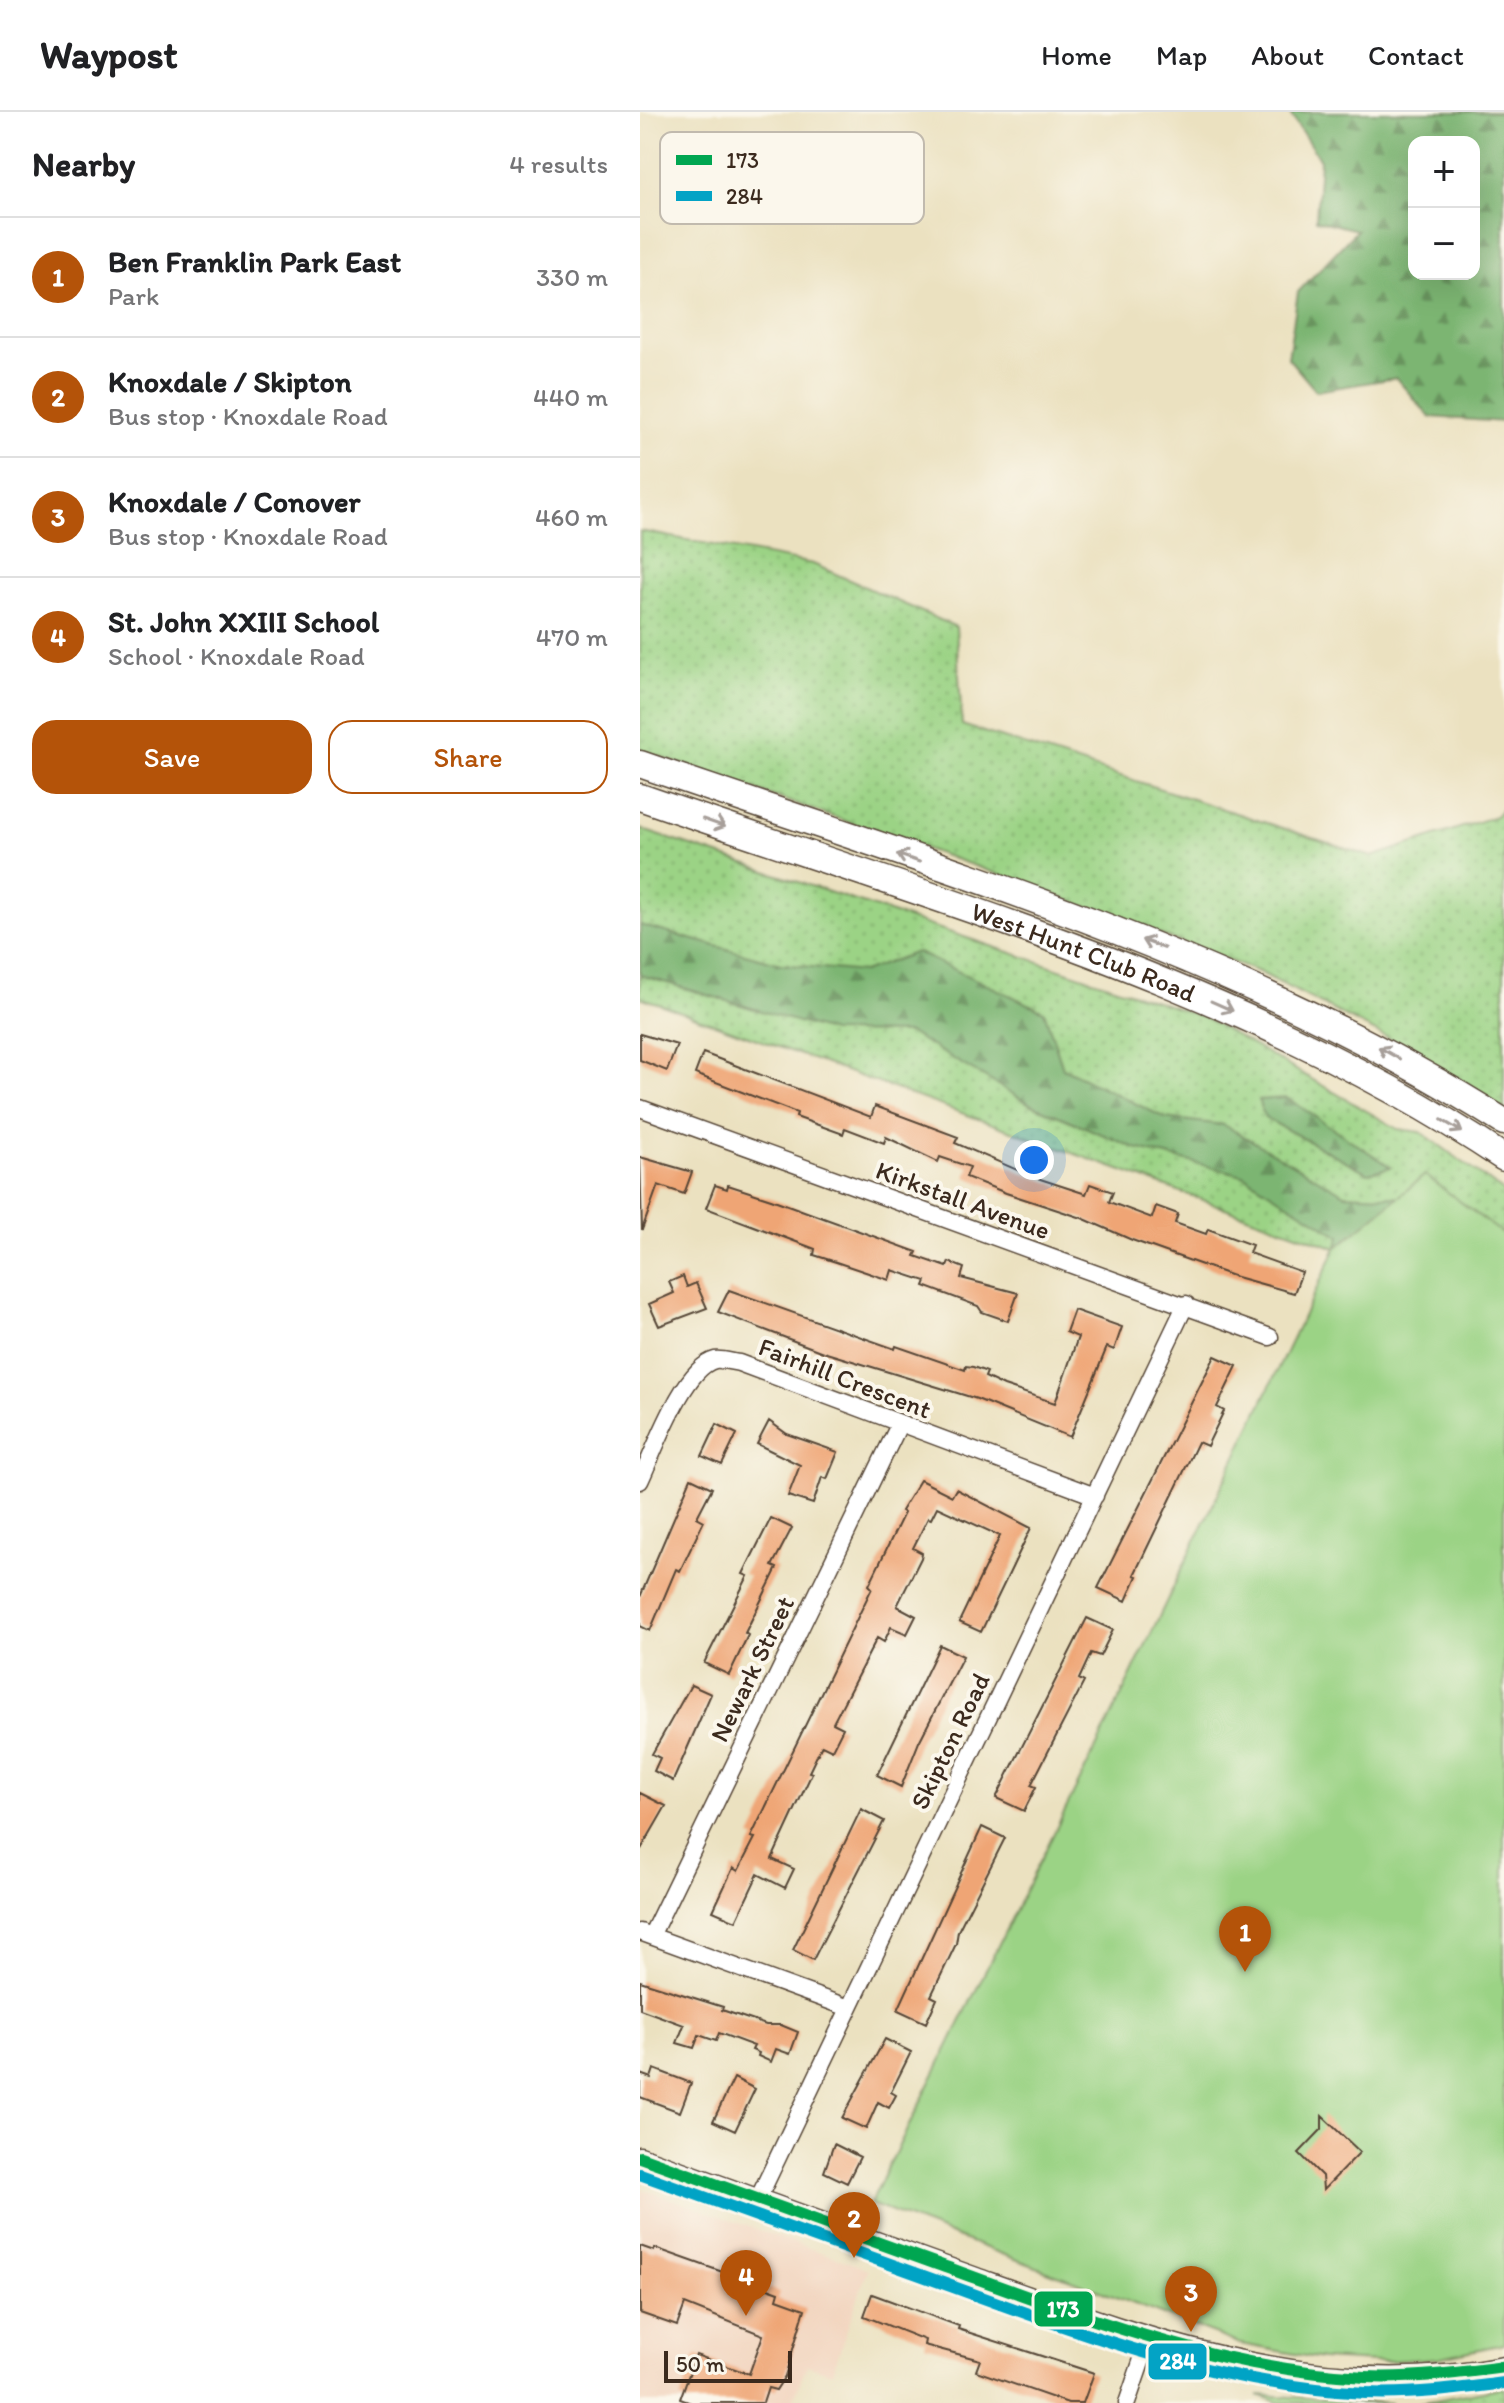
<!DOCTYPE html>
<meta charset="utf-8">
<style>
body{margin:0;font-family:Itim,sans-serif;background:#f2f2f2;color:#202124}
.controls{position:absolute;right:24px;top:24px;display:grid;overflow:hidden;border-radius:16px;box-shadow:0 8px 32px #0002}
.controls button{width:72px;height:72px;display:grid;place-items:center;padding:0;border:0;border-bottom:2px solid #e0e0e0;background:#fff;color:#202124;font:40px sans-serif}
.scale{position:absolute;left:24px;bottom:20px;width:128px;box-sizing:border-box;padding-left:8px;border:4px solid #3b2a1e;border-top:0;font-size:22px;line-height:28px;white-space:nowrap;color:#3b2a1e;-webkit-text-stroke:6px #fbf7ec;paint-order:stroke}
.you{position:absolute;left:394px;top:1048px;width:28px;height:28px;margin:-20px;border:6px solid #fff;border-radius:50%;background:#1a73e8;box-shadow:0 0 0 12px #1a73e833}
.badge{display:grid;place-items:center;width:52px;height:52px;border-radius:50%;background:#b45309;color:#fff;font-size:26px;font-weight:700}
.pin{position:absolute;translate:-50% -66px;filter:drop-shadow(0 2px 4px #0008)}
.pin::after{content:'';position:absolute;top:42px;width:28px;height:24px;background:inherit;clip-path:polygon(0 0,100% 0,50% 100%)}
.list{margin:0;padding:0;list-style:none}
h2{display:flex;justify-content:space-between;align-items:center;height:104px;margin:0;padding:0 32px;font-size:34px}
h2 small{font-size:26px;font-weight:400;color:#757577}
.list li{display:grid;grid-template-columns:52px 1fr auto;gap:24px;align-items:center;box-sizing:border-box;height:120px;padding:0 32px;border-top:2px solid #e0e0e0}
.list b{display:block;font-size:30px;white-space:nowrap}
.list p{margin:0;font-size:26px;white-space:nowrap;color:#757577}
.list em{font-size:26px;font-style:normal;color:#757577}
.actions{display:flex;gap:16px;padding:24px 32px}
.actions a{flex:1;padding:18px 0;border:2px solid #b45309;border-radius:24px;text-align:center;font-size:28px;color:#b45309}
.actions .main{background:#b45309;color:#fff}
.map{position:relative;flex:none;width:864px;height:2291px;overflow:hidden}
header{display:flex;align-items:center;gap:48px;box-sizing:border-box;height:112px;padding:0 40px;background:#fff;border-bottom:2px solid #e0e0e0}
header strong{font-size:38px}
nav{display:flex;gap:44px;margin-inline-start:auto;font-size:28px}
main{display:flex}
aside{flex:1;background:#fff}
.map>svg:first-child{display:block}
.built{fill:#f2d4be}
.grass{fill:url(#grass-dots);stroke:#6b7e52;stroke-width:2}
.forest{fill:url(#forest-firs);stroke:#5c7048;stroke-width:2;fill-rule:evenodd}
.park{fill:#9bd385;stroke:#6b7e52;stroke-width:2}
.building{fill:#efa574}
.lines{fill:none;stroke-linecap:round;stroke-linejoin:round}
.minor-casing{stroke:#554536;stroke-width:19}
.tertiary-casing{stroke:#554536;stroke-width:23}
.primary-casing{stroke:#554536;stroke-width:29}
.minor{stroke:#fff;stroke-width:16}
.tertiary{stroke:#fff;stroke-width:20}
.primary{stroke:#fff;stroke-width:26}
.bus-1-casing{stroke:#fbf7ec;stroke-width:18}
.bus-2-casing{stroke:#fbf7ec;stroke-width:18}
.bus-1{stroke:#00a651;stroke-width:12}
.bus-2{stroke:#03a3c5;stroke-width:12}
.oneway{stroke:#a79f9a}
.labels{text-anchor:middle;stroke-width:8;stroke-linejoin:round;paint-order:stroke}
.street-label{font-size:26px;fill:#3b2a1e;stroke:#fbf7ec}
.key{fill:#fbf7ec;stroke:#c1baae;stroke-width:2}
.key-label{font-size:22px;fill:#3b2a1e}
.line-badge{stroke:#fbf7ec;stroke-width:3}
.badge-label{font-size:22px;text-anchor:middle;font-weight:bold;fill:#fff}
</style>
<header>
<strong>Waypost</strong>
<nav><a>Home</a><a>Map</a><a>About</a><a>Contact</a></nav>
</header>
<main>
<aside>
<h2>Nearby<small>4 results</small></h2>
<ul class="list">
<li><span class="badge">1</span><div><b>Ben Franklin Park East</b><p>Park</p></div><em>330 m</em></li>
<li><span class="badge">2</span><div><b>Knoxdale / Skipton</b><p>Bus stop · Knoxdale Road</p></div><em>440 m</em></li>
<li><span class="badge">3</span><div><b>Knoxdale / Conover</b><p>Bus stop · Knoxdale Road</p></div><em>460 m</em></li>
<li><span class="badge">4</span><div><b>St. John XXIII School</b><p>School · Knoxdale Road</p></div><em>470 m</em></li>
</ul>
<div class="actions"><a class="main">Save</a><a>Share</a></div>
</aside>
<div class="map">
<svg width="864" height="2291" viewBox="0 0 864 2291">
<defs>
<pattern id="grass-dots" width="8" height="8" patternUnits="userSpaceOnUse" patternTransform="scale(2)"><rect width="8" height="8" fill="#9bd385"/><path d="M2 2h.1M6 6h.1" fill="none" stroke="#86b572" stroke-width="1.8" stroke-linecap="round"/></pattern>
<pattern id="forest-firs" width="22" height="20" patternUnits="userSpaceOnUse" patternTransform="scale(2)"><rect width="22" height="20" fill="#7cb572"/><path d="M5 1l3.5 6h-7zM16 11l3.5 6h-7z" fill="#67935d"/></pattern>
</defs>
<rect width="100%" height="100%" fill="#fbf7ec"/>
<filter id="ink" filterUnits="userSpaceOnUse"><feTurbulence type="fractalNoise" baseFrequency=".0125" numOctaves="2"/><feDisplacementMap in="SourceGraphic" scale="16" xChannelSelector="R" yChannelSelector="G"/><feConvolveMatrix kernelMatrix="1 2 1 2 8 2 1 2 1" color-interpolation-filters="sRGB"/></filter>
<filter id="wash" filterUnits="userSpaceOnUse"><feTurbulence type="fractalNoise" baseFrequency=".006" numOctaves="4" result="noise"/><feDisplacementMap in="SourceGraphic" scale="32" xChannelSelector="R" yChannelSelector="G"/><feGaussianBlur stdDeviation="1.8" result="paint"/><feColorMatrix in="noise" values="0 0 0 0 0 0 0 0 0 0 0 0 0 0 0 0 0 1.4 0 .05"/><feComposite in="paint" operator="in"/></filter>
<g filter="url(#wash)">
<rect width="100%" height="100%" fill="#ebe1c0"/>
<path class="built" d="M0 2076 228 2157 192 2261 167 2253 152 2291H0Z"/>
<path class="grass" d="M0 419 173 452 316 515 322 613 732 745 856 704 864 695V998L767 936 619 860 378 769 0 638Z
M0 717 564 905 758 1017 781 1020 864 1080V1123L785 1063 696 1136 0 885Z
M864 2275V2291H779Z
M618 2283 751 2291H640Z"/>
<path class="forest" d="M649 0H864V310L790 305 756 266 676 279 648 246 658 180 717 118 676 108 680 48ZM834 30V162H774V30Z
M0 813 141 852 223 860 276 840 404 899 423 956 525 1006 584 1013 705 1082 786 1086 672 1216 700 1124 603 1063 495 1036 390 992 269 921 192 920 0 863Z
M647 986 751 1055 728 1061 625 1006 618 988Z"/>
<path class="park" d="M785 1063 864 1123V2232L797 2246 734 2250 682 2247 600 2232 230 2092 460 1628 696 1136Z"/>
<g id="blocks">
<path class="building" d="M0 922 37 933 27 959 0 948Z
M63 941 231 1005 235 994 318 1025 315 1031 391 1064 446 1082 450 1072 473 1080 469 1090 512 1106 516 1094 538 1102 535 1111 566 1122 568 1117 612 1133 609 1141 662 1160 654 1181 593 1164 492 1128 442 1106 366 1081 326 1065 330 1055 300 1045 298 1050 246 1025 244 1031 205 1016 203 1022 156 1005 157 1001 55 962Z
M0 1045 52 1060 44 1082 18 1073 2 1118Z
M75 1073 87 1077 88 1073 131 1087 277 1140 275 1144 307 1155 309 1150 324 1156 321 1166 378 1181 368 1209 342 1200 338 1194 284 1174 286 1169 252 1158 249 1168 196 1150 174 1143 175 1137 66 1096Z
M43 1164 47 1175 56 1171 67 1196 19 1214 9 1192 34 1181 29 1170Z
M89 1178 255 1237 256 1234 325 1258 326 1254 333 1255 347 1260 345 1265 364 1274 415 1291 438 1225 426 1220 434 1198 482 1215 474 1238 467 1235 430 1325 337 1287 183 1240 78 1200Z
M575 1244 597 1254 577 1295 584 1299 567 1334 558 1330 494 1463 497 1464 486 1489 458 1476Z
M129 1309 147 1322 198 1340 187 1367 182 1365 173 1392 148 1384 160 1353 117 1332Z
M77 1312 97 1322 82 1353 62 1344Z
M51 1366 72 1376 57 1405 64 1409 40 1459 36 1457 10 1519 0 1514V1485Z
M280 1368 312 1384 316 1377 391 1416 341 1520 319 1510 360 1424 297 1395 291 1407 288 1406 273 1436 282 1441 281 1446 257 1494 276 1504 267 1522 251 1515 244 1530 237 1526 193 1611 203 1616 192 1638 182 1633 169 1660 172 1661 132 1747 154 1757 145 1776 118 1762 96 1809 73 1799 93 1756 98 1759 115 1726 111 1725 232 1476 229 1473 264 1401 261 1399Z
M131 1406 152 1416 132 1454 137 1456 105 1521 108 1523 89 1563 64 1551 108 1464 103 1462Z
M447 1506 473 1518 460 1544 451 1541 439 1567 444 1570 391 1673 396 1675 384 1699 356 1686Z
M300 1533 323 1544 279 1630 261 1675 237 1663Z
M51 1573 71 1582 33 1669 14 1659 20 1646 12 1642Z
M0 1681 26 1694 0 1739Z
M221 1697 244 1709 173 1848 153 1838Z
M342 1715 365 1726 318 1819 316 1832 291 1884 297 1887 286 1911 258 1898Z
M0 1869 83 1895 82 1898 126 1913H141L158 1920 150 1942 136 1937 131 1950 118 1944 119 1941 112 1938 114 1934 79 1921 76 1929 59 1923 54 1936 37 1931 44 1913 0 1897Z
M245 1927 271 1940 251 1980 256 1983 249 1996 238 1990 226 2017 202 2006Z
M14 1957 51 1971 40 2000 0 1985V1962L11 1966Z
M94 1966 115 1977 95 2019 73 2009Z
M682 2004 720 2040 683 2078 682 2064 659 2041 682 2017Z
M194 2032 220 2045 207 2071 184 2060Z
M0 2134 14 2139 15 2136 139 2180 137 2187 165 2197 145 2264 136 2278 128 2276 123 2291H51L40 2287 56 2243 109 2262 123 2223 45 2192 37 2214 0 2201Z
M232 2182 319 2214 318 2217 454 2261 443 2291H428L336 2259 340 2248 284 2233 285 2228 224 2204Z"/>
</g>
</g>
<g filter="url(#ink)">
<use href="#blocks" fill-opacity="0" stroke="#554536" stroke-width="2"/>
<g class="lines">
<defs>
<path id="minor" d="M0 996 630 1225
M0 1369C14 1340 43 1256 75 1248 82 1247 92 1250 99 1251L455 1384
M0 1820 209 1896
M11 1824 259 1313
M118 2087 546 1192
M487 2291 509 2227"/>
<path id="tertiary" d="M0 2045C112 2085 224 2125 336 2166 511 2229 675 2291 864 2255"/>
<g id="primary">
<path d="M0 652C295 754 599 841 864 1010"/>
<path id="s1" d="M0 685C292 787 606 873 864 1046"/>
</g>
</defs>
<use href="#minor" class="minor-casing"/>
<use href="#tertiary" class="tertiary-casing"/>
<use href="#primary" class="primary-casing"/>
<use href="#minor" class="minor"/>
<use href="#tertiary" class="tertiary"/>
<use href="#primary" class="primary"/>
<defs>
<path id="bus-1" d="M0 2045C99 2080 198 2116 297 2152 436 2202 576 2258 725 2265 772 2267 818 2261 864 2255"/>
<path id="bus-2" d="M0 2062C99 2097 198 2133 297 2169 435 2219 576 2274 725 2281 772 2283 818 2277 864 2271"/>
</defs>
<use href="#bus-1" class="bus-1-casing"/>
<use href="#bus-2" class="bus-2-casing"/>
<use href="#bus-1" class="bus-1"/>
<use href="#bus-2" class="bus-2"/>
</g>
<defs><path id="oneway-shaft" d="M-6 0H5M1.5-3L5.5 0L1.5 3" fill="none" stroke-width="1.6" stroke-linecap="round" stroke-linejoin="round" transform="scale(2)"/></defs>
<g class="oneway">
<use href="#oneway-shaft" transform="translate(74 711) rotate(19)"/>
<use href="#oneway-shaft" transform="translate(268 746) rotate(-161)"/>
<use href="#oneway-shaft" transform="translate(513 832) rotate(-159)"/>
<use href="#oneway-shaft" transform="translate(582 894) rotate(24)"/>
<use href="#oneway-shaft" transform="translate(749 941) rotate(-151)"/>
<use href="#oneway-shaft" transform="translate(812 1014) rotate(31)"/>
</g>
</g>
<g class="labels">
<g class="street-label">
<text dy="9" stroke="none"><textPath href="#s1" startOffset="470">West Hunt Club Road</textPath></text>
<text transform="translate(323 1088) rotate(20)" y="9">Kirkstall Avenue</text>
<text transform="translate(205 1266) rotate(21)" y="9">Fairhill Crescent</text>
<text transform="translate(112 1557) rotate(-64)" y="9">Newark Street</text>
<text transform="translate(310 1629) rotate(-64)" y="9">Skipton Road</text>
</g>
</g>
<rect x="20" y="20" width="264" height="92" rx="12" class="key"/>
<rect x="36" y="43" width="36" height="10" fill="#00a651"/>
<rect x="36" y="79" width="36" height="10" fill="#03a3c5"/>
<g class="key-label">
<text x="86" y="56">173</text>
<text x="86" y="92">284</text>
</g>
<g class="line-badge">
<rect x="393" y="2178" width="61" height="38" rx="8" fill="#00a651"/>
<rect x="507" y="2230" width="61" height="39" rx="8" fill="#03a3c5"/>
</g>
<g class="badge-label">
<text x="423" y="2205">173</text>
<text x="538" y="2257">284</text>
</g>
</svg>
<div class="controls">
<button>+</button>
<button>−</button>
</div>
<div class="scale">50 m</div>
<div class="you"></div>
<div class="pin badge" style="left:605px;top:1860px">1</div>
<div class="pin badge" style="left:214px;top:2146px">2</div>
<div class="pin badge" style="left:551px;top:2220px">3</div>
<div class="pin badge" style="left:106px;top:2204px">4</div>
</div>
</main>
